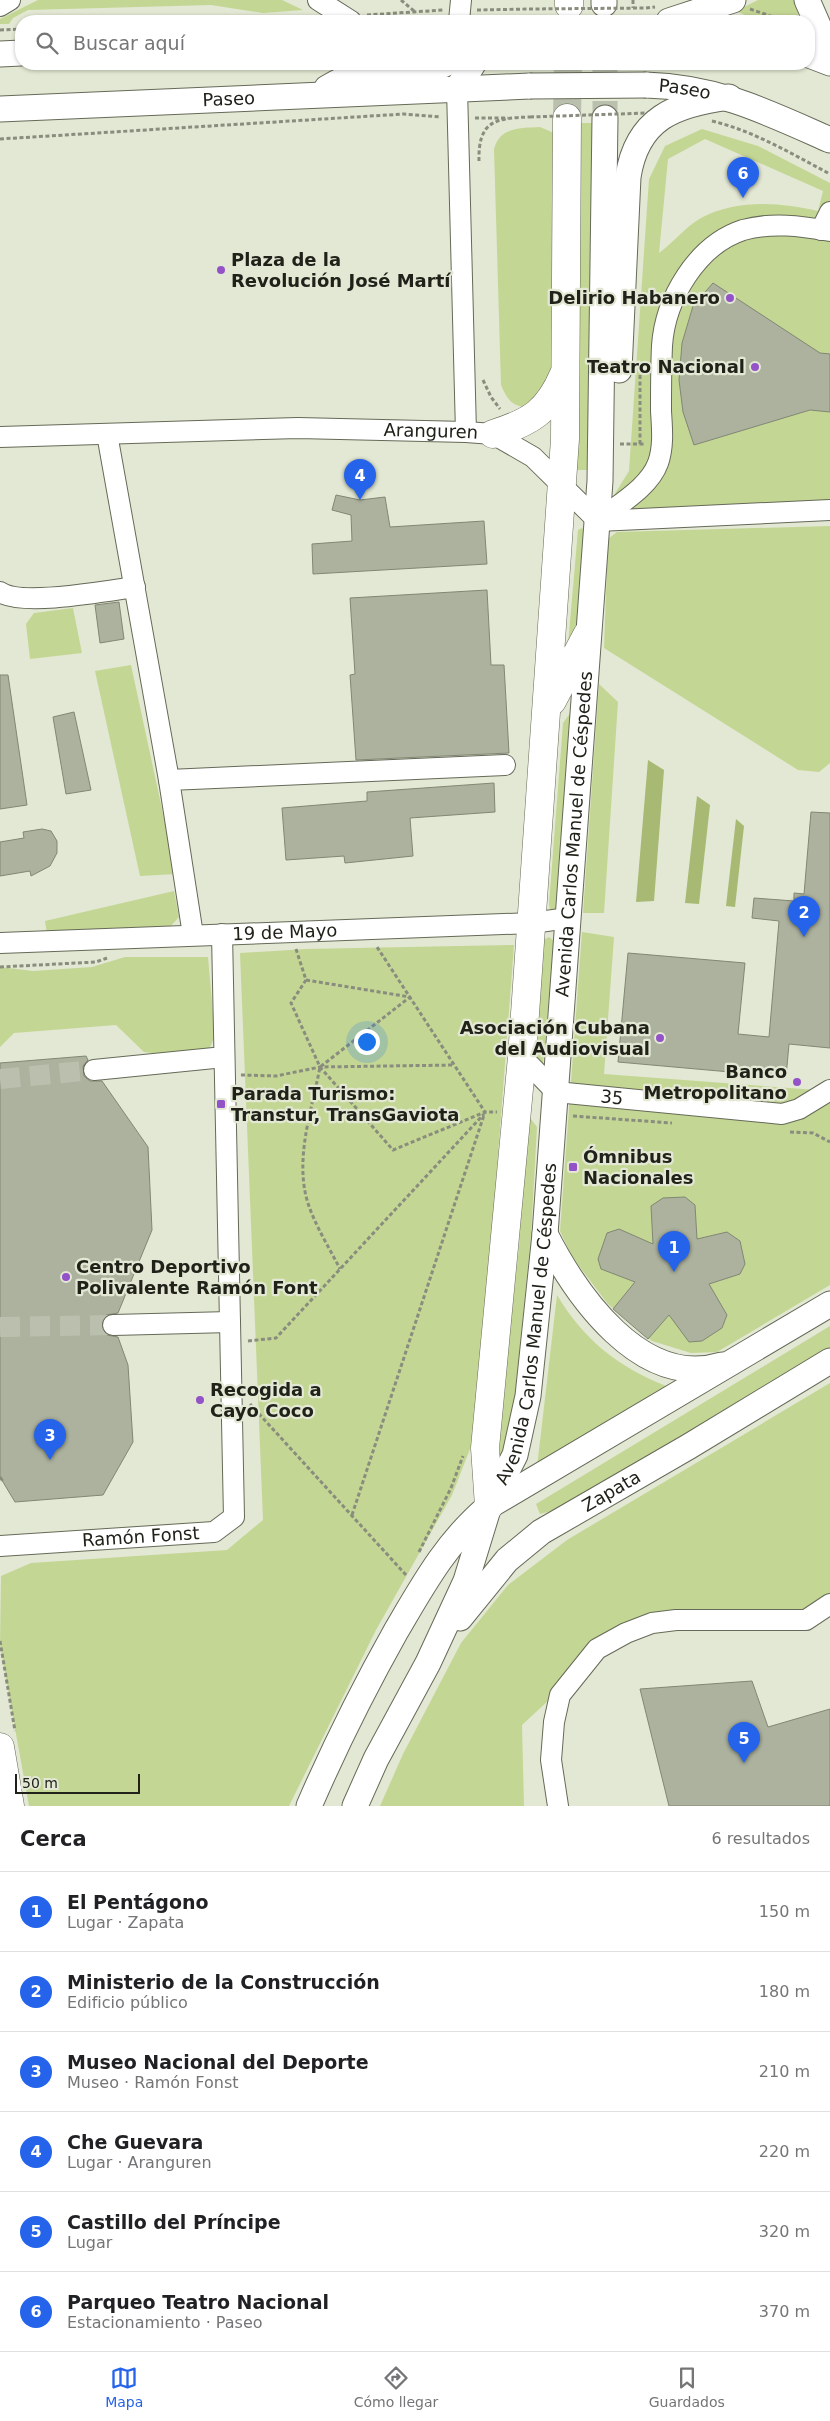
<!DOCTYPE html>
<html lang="es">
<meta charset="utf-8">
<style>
body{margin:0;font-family:"DejaVu Sans",sans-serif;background:#f2f2f2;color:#202124}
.scale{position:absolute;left:15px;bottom:12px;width:125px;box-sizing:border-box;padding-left:5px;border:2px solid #20221a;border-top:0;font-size:14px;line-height:18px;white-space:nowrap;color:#20221a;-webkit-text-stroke:4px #e2e8d3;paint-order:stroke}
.you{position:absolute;left:366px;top:1041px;width:18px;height:18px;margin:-12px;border:4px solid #fff;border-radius:50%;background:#1a73e8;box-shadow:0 0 0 8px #1a73e833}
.badge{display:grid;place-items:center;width:32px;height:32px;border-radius:50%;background:#2563eb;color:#fff;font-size:16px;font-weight:700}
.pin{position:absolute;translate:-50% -41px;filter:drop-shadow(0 1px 2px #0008)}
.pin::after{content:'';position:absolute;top:26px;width:18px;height:15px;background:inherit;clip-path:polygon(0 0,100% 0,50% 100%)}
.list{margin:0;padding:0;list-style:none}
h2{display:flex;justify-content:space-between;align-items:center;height:65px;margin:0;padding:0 20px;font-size:21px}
h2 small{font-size:16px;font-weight:400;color:#757577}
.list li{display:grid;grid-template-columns:32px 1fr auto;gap:15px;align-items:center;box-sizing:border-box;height:80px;padding:0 20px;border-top:1px solid #e0e0e0}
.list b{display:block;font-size:19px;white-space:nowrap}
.list p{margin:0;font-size:16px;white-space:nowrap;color:#757577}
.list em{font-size:16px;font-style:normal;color:#757577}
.icon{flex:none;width:28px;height:28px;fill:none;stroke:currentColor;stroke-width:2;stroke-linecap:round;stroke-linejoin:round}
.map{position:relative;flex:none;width:830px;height:1806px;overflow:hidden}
.search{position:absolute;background:#fff;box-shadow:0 1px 4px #0004;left:15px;right:15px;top:15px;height:55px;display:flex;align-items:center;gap:12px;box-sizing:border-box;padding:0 18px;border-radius:20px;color:#757577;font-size:19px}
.sheet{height:545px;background:#fff}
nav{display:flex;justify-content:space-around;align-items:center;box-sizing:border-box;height:70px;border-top:1px solid #e0e0e0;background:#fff;font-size:14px;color:#757577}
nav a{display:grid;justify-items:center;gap:2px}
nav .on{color:#2563eb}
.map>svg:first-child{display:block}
.green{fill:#c4d694;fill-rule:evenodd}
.forest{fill:#a7b972}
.building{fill:#acb29e;stroke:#818774}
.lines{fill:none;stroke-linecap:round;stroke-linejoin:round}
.minor-tunnel{stroke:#bbc0ae;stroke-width:20;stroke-dasharray:20 10;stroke-linecap:butt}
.major-tunnel{stroke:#bbc0ae;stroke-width:25;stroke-dasharray:25 12;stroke-linecap:butt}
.highway-tunnel{stroke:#bbc0ae;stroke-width:28;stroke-dasharray:28 14;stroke-linecap:butt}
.minor-casing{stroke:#656a58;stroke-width:22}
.major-casing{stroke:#656a58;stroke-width:27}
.highway-casing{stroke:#656a58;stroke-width:29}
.path{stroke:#898d7e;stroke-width:3;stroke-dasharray:4 2.5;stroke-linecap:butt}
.minor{stroke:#fff;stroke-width:20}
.major{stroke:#fff;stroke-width:25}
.highway{stroke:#fff;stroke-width:28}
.major-bridge-casing{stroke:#656a58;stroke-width:27;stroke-linecap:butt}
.path-bridge{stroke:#898d7e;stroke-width:3;stroke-dasharray:4 2.5;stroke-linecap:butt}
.major-bridge{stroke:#fff;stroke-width:25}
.poi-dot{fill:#9352c7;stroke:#e2e8d3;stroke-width:2}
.labels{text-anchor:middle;stroke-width:4.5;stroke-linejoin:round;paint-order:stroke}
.street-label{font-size:18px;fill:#20221a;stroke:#e2e8d3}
.poi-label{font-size:18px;font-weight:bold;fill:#20221a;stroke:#e2e8d3;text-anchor:start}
</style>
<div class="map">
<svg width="830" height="1806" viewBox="0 0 830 1806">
<rect width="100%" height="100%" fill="#e2e8d3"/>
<path class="green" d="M38 0H282L303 10 263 13 211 5 28 10 13 18 9 24H0V19Z
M758 0H794L800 21H758L736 11Z
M579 123H592L589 470H576Z
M540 127 554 133V378L525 407C511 406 506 397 501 385L494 149C500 127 520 128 540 127Z
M702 129 758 146 830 183V510L598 521 629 471 649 179 665 146ZM705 139 823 191 818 211C780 202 736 199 701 218 685 227 673 243 659 253L668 159Z
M830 526V763L819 772 798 770 604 648 608 539 617 532Z
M582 528 587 536 577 634 567 656 578 530Z
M73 608 82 653 30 659 26 624 34 613Z
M131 665 176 874 140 876 95 671Z
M599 684 618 702 604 913H583Z
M574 708 559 907 554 911 550 910 549 904 563 723Z
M174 891 179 917 169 928 47 934 45 921Z
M582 932 614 937 604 1074 830 1091V1285L717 1352 691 1353 652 1341 608 1304 572 1257 560 1231Z
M549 937 554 941 543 1064 533 1052 543 940Z
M514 945 477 1431 452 1495 376 1630 289 1806H29L0 1645 1 1576 31 1563 227 1550 263 1520 240 953 306 949Z
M125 957H208L215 1036 208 1052 169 1055 144 1052 116 1025 14 1033 0 1047V967L33 971 92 967Z
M527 1114 537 1127 531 1236 514 1404 500 1462 499 1430 519 1247Z
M557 1295C583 1339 618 1367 666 1386L537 1467Z
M830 1326V1352L571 1506 540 1514 536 1504Z
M830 1383V1605L806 1620 652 1623 578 1673 522 1725 524 1806H380L403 1754 461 1643 508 1585 567 1540Z"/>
<path class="forest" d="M648 760 664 770 654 901 636 902Z
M697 796 710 805 699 904 685 903Z
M736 819 744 826 735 907 726 906Z"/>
<path class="building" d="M713 283 820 353 830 354V412L810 410 694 445 683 412 679 380 682 343 693 306Z
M336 495 360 500 385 497 390 527 484 521 487 564 313 574 312 544 352 541 351 515 332 510Z
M487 590 491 665H504L509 753 356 760 350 675 355 674 350 598Z
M119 602 124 639 100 643 95 605Z
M0 675H8L27 805 0 809Z
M74 712 91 790 66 794 53 717Z
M494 783 495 812 410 818 413 856 345 863 344 856 286 860 282 808 367 801V792Z
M811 812 830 813V1048L789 1044 786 1077 618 1062 628 953 745 963 738 1034 769 1037 779 921 752 918 754 898 794 901V893L804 894Z
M42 829 51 831 57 841V853L50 866 31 876 30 871 0 876V842L24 838 23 832Z
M86 1056 88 1060 83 1066 84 1076 90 1081H102L148 1147 152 1230 118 1313 106 1315 101 1325 107 1335 118 1337 128 1365 133 1442 103 1495 15 1502 0 1477V1063Z
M685 1197 695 1205 697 1239 727 1232 740 1241 745 1264 740 1274 709 1284 727 1315 722 1328 702 1341 689 1342 669 1315 648 1339 613 1309 635 1282 601 1269 598 1259 607 1233 619 1229 653 1244 651 1206 663 1198Z
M752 1681 768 1727 830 1709V1806H669L640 1689Z"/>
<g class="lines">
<path class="minor-tunnel" d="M0 1079 94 1070
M0 1327 113 1325"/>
<path class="major-tunnel" d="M605 64V118"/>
<path class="highway-tunnel" d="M567 118 568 64"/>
<defs>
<g id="minor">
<path d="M318 0 351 21"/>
<path d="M0 6 10 0"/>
<path d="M459 21 461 0"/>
<path d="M457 89 466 432"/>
<path d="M821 230 830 212"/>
<path d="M107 434 169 780 193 935"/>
<path id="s1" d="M0 437 298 428 466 432 493 434 533 457 598 521 830 510"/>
<path d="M598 521C617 505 649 488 658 463 664 446 662 428 661 411 661 389 661 367 662 346 665 299 697 245 743 230 772 222 801 226 830 231"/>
<path d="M0 592C21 607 107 591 135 587"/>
<path d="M169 780 505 765"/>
<path id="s2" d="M0 943 532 923 568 918"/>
<path id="s3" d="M522 1057 556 1092 782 1114 799 1109 830 1090"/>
<path d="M94 1070 224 1057"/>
<path d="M113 1325 230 1322"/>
<path id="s4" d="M0 1546 214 1532 234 1517 222 934"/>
<path d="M558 1806 551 1760 554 1722 560 1695 597 1649 626 1633 652 1623 676 1620H806L830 1604"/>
</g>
<g id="major">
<path d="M604 0V4"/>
<path d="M807 0 830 53"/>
<path d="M669 21 733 0"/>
<path d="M0 54 21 53"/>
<path d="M809 55 830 63"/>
<path id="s5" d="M646 85C717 87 767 112 830 140"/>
<path d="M327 88C337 82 348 76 360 74 388 69 419 79 445 64"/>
<path d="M457 89 473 64"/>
<path id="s6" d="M0 109 530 86"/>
<path d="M619 370 628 177C637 118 675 104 729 97"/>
<path d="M545 1234C576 1295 641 1390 722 1365"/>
<path id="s7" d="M460 1618 507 1560 541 1532 688 1447 830 1361"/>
<path d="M309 1806C335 1746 364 1688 396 1631 423 1585 447 1541 489 1506L830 1304"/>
<path id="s8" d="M355 1806 376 1759 428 1663 466 1581 489 1506 515 1455 528 1396 545 1234 600 481 605 118"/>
</g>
<path id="highway" d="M569 5V0
M493 434C531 422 548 412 564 374
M552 701 587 635
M489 1506 485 1448 522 1057 565 439 567 118
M0 1747 10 1806"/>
</defs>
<use href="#minor" class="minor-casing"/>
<use href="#major" class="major-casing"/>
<use href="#highway" class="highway-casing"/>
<path class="path" d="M401 0 414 11
M633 0V8
M646 8 655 7
M750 9 785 21
M477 10 529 9
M367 15 443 10
M219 21 311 18
M0 30 21 29
M475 118H508
M712 121C754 131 792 154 830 174
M0 139 404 114 441 117
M479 161C478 121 495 118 530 117
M483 380 491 397 500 409
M620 444H644
M640 444V373
M296 949 306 980 291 1003 320 1067 393 1150 485 1112H497
M0 967 96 962 107 958
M306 980 410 997 320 1067C312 1109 295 1157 307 1200 314 1224 329 1247 340 1269
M241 1075 276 1076 320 1067 454 1065
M573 1116 672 1123
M790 1132 813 1133 830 1142
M248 1341 276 1338 484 1114
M250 1404 406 1575
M0 1477 2 1480H0
M352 1515 485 1112 377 947
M419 1552 451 1488 463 1456
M0 1641 15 1731"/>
<use href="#minor" class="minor"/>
<use href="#major" class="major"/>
<use href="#highway" class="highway"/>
<defs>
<path id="major-bridge" d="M530 86 646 85"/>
</defs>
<use href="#major-bridge" class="major-bridge-casing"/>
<path class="path-bridge" d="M529 9 646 8
M530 117 647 113"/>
<use href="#major-bridge" class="major-bridge"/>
</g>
<g class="poi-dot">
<circle cx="221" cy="270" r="5"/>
<circle cx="730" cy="298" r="5"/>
<circle cx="755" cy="367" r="5"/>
<circle cx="660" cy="1038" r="5"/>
<circle cx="797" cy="1082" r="5"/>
<rect x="216" y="1099" width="10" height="10" rx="2.5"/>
<rect x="568" y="1162" width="10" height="10" rx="2.5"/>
<circle cx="66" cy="1277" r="5"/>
<circle cx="200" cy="1400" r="5"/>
</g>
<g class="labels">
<g class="street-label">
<text dy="6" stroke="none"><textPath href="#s5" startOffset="39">Paseo</textPath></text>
<text dy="6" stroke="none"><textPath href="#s6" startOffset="229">Paseo</textPath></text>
<text dy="6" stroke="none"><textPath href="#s1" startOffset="431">Aranguren</textPath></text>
<text dy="6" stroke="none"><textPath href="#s8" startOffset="1011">Avenida Carlos Manuel de Céspedes</textPath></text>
<text dy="6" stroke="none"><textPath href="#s2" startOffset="285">19 de Mayo</textPath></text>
<text dy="6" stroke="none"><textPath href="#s3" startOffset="105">35</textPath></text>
<text dy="6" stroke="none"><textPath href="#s8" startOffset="518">Avenida Carlos Manuel de Céspedes</textPath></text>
<text dy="6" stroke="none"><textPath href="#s7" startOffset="200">Zapata</textPath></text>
<text dy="6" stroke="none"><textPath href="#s4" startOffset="141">Ramón Fonst</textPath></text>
</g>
<g class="poi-label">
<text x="231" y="266">Plaza de la<tspan x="231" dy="21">Revolución José Martí</tspan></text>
<text x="720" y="304" text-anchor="end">Delirio Habanero</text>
<text x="745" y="373" text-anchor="end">Teatro Nacional</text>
<text x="650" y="1034" text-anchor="end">Asociación Cubana<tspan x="650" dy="21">del Audiovisual</tspan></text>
<text x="787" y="1078" text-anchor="end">Banco<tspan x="787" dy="21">Metropolitano</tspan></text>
<text x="231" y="1100">Parada Turismo:<tspan x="231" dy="21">Transtur, TransGaviota</tspan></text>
<text x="583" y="1163">Ómnibus<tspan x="583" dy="21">Nacionales</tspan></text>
<text x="76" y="1273">Centro Deportivo<tspan x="76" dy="21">Polivalente Ramón Font</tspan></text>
<text x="210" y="1396">Recogida a<tspan x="210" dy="21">Cayo Coco</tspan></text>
</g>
</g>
</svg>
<div class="scale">50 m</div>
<div class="you"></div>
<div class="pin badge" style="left:674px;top:1272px">1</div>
<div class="pin badge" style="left:804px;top:937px">2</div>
<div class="pin badge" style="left:50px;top:1460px">3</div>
<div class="pin badge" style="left:360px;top:500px">4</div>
<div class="pin badge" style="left:744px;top:1763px">5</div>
<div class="pin badge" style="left:743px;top:198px">6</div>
<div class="search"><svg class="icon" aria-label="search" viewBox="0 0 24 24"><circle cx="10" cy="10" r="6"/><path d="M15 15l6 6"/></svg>Buscar aquí</div>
</div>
<section class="sheet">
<h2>Cerca<small>6 resultados</small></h2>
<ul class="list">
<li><span class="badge">1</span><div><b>El Pentágono</b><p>Lugar · Zapata</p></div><em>150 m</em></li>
<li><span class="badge">2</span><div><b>Ministerio de la Construcción</b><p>Edificio público</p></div><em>180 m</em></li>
<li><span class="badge">3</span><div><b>Museo Nacional del Deporte</b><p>Museo · Ramón Fonst</p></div><em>210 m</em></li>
<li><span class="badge">4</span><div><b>Che Guevara</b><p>Lugar · Aranguren</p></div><em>220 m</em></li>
<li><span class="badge">5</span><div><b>Castillo del Príncipe</b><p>Lugar</p></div><em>320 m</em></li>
<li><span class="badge">6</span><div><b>Parqueo Teatro Nacional</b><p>Estacionamiento · Paseo</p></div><em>370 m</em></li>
</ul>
</section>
<nav>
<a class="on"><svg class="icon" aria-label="map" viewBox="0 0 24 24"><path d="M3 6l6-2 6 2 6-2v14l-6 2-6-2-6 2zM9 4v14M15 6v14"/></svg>Mapa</a>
<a><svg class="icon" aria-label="directions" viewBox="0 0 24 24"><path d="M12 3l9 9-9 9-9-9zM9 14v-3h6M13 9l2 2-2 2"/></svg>Cómo llegar</a>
<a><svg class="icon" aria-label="saved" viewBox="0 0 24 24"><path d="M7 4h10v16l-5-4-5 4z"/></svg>Guardados</a>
</nav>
